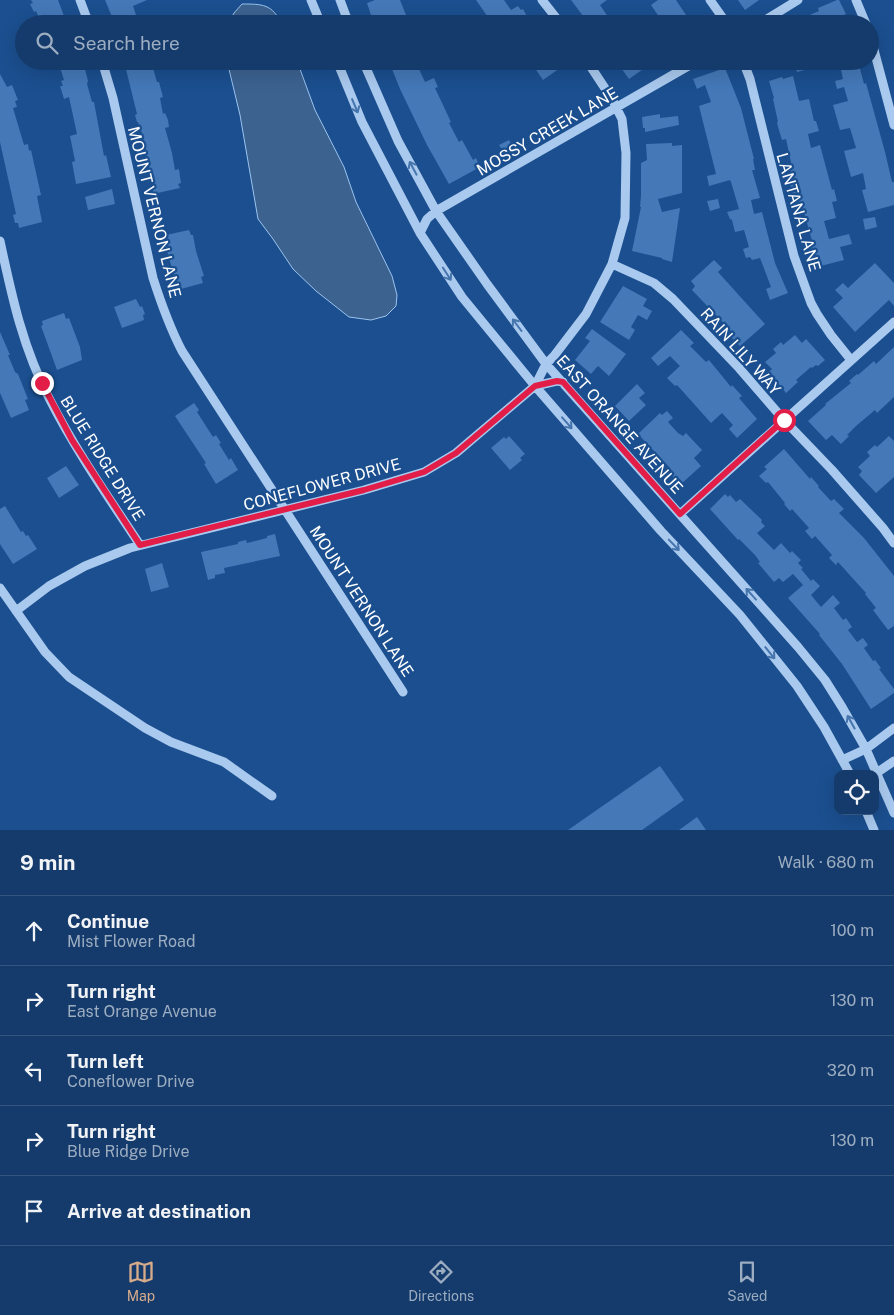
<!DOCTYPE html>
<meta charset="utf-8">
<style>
body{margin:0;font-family:"Public Sans",sans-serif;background:#1d4271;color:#f1f3f6}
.controls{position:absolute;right:15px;bottom:15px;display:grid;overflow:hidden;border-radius:10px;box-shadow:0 5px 20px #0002}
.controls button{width:45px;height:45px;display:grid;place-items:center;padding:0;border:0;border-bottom:1px solid #33557e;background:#143b6b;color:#f1f3f6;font:25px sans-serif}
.stop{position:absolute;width:15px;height:15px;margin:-11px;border:4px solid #e11d48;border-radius:50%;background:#fff}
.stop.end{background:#e11d48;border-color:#fff;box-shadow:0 1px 5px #0008}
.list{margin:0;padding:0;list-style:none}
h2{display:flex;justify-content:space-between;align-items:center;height:65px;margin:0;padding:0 20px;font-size:21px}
h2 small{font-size:16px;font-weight:400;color:#9dadc1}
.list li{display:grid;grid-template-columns:32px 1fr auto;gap:15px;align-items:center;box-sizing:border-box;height:70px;padding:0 20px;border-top:1px solid #33557e}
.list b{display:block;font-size:19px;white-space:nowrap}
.list p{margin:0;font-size:16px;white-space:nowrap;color:#9dadc1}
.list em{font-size:16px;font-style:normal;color:#9dadc1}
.icon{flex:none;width:28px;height:28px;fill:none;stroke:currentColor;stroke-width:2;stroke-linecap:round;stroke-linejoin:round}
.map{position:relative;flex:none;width:894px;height:830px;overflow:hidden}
.search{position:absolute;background:#143b6b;box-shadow:0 5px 20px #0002;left:15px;right:15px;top:15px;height:55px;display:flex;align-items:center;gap:12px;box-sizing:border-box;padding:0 18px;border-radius:28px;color:#9dadc1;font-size:19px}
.sheet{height:415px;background:#143b6b}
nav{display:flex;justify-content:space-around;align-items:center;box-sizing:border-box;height:70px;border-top:1px solid #33557e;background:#143b6b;font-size:14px;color:#9dadc1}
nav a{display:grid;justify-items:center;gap:2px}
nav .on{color:#d6ab8b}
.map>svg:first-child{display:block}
.water{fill:#3c6290;stroke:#9cc4f0}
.building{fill:#4478b7}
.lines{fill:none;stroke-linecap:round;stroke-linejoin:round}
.minor{stroke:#a9c9ee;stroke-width:9}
.oneway{stroke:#4674ac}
.route{stroke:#e11d48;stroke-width:6}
.labels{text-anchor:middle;stroke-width:4.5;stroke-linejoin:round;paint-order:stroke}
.street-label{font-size:16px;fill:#fff;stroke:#1b4f8f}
</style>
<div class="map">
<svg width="894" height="830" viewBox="0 0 894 830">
<rect width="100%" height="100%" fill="#1b4f8f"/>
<path class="water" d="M242 4C262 4 273 4 281 24H228L234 13Z
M227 61H297L315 110 344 167 356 202 392 276 397 295 396 306 386 316 371 320 349 317 316 291 293 269 273 239 258 219 240 115Z"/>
<path class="building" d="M31 0H58L67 24H42L36 11 34 12 30 4 33 3Z
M105 0H147L133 6 139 24H115Z
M375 0H400L408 20 420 15 423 24H374L367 3Z
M476 0H504L511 10 518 6 521 10 523 9 531 24H501L496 16 490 20Z
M571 0H607L600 5 613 24H589Z
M658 0H676L692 24H664L651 5Z
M738 0H759L745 10Z
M837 0H839L846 14 841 16 845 24H825L824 21 818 24H808L805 17 819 11 818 8Z
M58 61H83L88 81 87 84 92 102H94L104 156 106 155 111 177 76 184 72 162 75 161 70 136 77 134 69 97 64 99 60 86H63L61 81 64 80Z
M124 61H151L157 82H159L163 97 160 98 163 114 165 113 168 120 169 127 165 128 172 153 175 170 179 169 180 177 181 183 178 184 180 188 153 194 151 175 142 133 138 122H137L135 115 137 114Z
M397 61H432L418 67 425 82 434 78 438 87 435 88 451 122 449 123 459 142 462 140 473 160 476 158 480 167 449 184 427 145 400 89 390 64Z
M530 61H570L543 80Z
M624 61H642L646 67 629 79 619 65Z
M794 61H806L808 69 797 72Z
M859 65 864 84 866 83 885 152 892 182H894V205L868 212 862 190 866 189 863 173 851 177 844 151 856 148 850 128 840 130 833 105 848 101 844 87 837 89 835 81 843 79 841 70Z
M725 68 741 108 754 159H753L755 170H752L760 198 751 200 754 214 762 212 775 263 788 293 770 300 766 289 771 287 760 258 752 260 750 257 746 258 743 249 749 247 744 230 735 232 732 220 730 219 727 212 739 209 731 182 730 180 709 186 707 176 716 174 699 106 711 102 705 85 697 89 693 79Z
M0 74 7 87 12 85 18 100 15 101 17 107 13 108 24 145 28 144 29 151 31 150 41 195 37 196 42 222 19 228 18 223H15L13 215 16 214 0 142Z
M793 76 799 101 809 99 814 121H816L819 131 808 134 811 148 820 145 832 190 834 189 837 201 832 202 836 218 824 221 829 239 849 234 852 244 840 247 844 260 813 268 808 252 812 251 810 244H813L803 209 797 211 788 176 791 175 789 168 792 167 786 139 782 140 778 127 777 122H778L773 99 774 98 769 81 782 77 783 79Z
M660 114V118L678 116 679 125 645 132V128H643L642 117Z
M509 140 514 149 505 154 499 145Z
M672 143V146L682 145V193L658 199 662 212 680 208 672 262 662 259V258L632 251 641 207H640L641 195V163L647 160 646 144Z
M112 189 115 204 88 210 85 197Z
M718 199 720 208 710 211 707 201Z
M875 217 877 227 865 230 863 219Z
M189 230 191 235H193L196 251 204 276 201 277 203 283 181 289 180 285 177 286 164 240 166 239V235Z
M714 260 722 268 718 272 765 324 740 346 730 336 733 333 692 290 695 286 691 281Z
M875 263 894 283V306L889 300 855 332 833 307 843 298 835 290 843 283 848 288Z
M623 286 647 299 643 306 652 311 647 320 638 315 631 327 635 330 629 340 600 322Z
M136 299 140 307 142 306 145 314 143 315 144 320 122 328 114 307Z
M64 313 66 319 69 318 80 347 82 360 57 370 41 326 43 325 42 321Z
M592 329 626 354 609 376 598 366 591 374 575 360 590 341 585 338Z
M681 330 694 343 690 346 706 362 709 360 731 387 732 385 742 396 739 398 757 419 737 438 729 429 733 425 722 413 711 423 677 385 675 386 667 378 680 366 670 356 658 366 651 358Z
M0 332 7 348 10 355H8L15 372 18 374 28 399 25 400 29 410 11 418 0 393Z
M795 335 802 343 806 339 825 360 818 366 816 365 812 368 811 367 796 380 798 382 786 393 769 372 772 369 765 362 776 353 773 349 781 342 783 345Z
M894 347V397L877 413 875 410 856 426 847 435 849 436 841 444 832 435 826 440 808 421 826 405 825 404 851 383 849 381 857 374 858 375 874 361 876 364Z
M637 384 645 393 639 398 646 405 629 421 615 406Z
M194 403 199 410 197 412 213 437 216 435 221 443 219 444 229 460 231 458 238 470 216 484 204 464 206 463 175 416Z
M667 411 673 418 668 422 678 433 683 436 686 433 702 450 694 458 701 466 680 485 667 470 670 468 638 434 660 413 662 415Z
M509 436 525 454 520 458 522 460 510 470 491 448 504 437 506 439Z
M889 436 894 441V477L876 493 859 475 862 471 858 467 870 456 867 452 875 445 877 447Z
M784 449 810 479 811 477 819 486 818 487 831 501 834 499 844 509 839 513 864 538 894 576V626L888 630 873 610 876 608 865 594 866 593 838 562 836 565 829 558 832 555 815 536 812 539 805 531 809 528 792 509 790 511 784 504 785 503 768 482 766 483 759 476 767 469 764 467Z
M66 466 79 485 59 498 47 478Z
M725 494 728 497 730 495 736 502 740 499 762 520 761 522 765 526 757 533 774 550 781 543 790 553 792 551 801 560 798 563 803 568 801 569 811 581 813 579 820 586 811 595 821 607 833 595 840 603 834 608 843 620 846 618 852 627 848 630 857 642 863 638 868 645 864 648 873 661 875 660 881 668 879 669 894 689V693L871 709 842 664 819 635 820 634 788 598 803 585 793 574 783 582 779 578 774 582 758 563 760 562 755 555 739 539 738 540 710 509Z
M5 506 21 532 23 531 26 536 28 535 37 549 13 564 0 544V509Z
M275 534 280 556 224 568 225 573 215 575V578L208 580 201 552 238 544V542L246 540 247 543 267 538V536Z
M162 563 169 587 151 592 145 569Z
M660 766 684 800 642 830H568Z
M697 817 706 830H679Z"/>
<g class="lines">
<path class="minor" d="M80 0 89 24
M311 0 321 24
M340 0 349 24
M542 0 561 24
M710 0 727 24
M856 0 866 24
M759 24 798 0
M870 35 894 125
M102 61 113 98 153 278C161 303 170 328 182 351L403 692
M337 61 362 122 420 233 462 297 535 386 661 531 740 615 797 686 824 727 850 774
M363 61 398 141 436 211 487 284 546 364 798 647 825 680 842 707 866 749 894 813
M743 61 750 79 794 256 811 303 817 314 831 335 851 360
M420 233 427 219 436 211 697 61
M0 241C12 297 23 349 50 400 76 451 109 498 140 545
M612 264 654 283 673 299 739 368 784 420 832 470 883 528 894 543
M535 386 557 381 563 382
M680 514 894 322
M0 588 45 652 69 677 145 728 171 742 224 762 272 796
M16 611 49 586 85 566 130 548 364 490 424 472 456 453 535 386 546 364 554 356 586 314 612 264 625 218 626 153 622 119 612 99 587 61
M842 760 866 749 894 728
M875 774 894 761
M866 811 874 830"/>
</g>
<defs><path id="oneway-shaft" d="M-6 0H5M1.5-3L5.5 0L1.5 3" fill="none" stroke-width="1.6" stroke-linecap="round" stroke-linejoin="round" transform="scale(1.25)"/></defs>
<g class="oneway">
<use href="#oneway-shaft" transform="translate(355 106) rotate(67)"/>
<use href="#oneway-shaft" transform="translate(413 168) rotate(-118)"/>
<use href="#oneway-shaft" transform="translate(447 274) rotate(57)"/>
<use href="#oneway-shaft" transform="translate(517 325) rotate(-127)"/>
<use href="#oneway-shaft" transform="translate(567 423) rotate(49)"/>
<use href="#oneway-shaft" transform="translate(674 545) rotate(46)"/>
<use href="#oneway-shaft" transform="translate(751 594) rotate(-132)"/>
<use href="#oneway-shaft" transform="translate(770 653) rotate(51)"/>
<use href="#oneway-shaft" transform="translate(851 722) rotate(-119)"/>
</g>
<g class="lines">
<path class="route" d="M42 383 72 440 140 545 364 490 424 472 456 453 535 386 557 381 563 382 680 514 784 420"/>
</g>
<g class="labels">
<g class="street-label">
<text transform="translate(547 131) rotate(-30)" y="6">MOSSY CREEK LANE</text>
<text transform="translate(155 212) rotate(76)" y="6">MOUNT VERNON LANE</text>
<text transform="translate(799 212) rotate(74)" y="6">LANTANA LANE</text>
<text transform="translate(741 351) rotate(48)" y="6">RAIN LILY WAY</text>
<text transform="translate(620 424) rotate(48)" y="6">EAST ORANGE AVENUE</text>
<text transform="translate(103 458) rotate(58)" y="6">BLUE RIDGE DRIVE</text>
<text transform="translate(322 484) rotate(-15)" y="6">CONEFLOWER DRIVE</text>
<text transform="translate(362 601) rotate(57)" y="6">MOUNT VERNON LANE</text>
</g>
</g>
</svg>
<div class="controls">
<button><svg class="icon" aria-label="locate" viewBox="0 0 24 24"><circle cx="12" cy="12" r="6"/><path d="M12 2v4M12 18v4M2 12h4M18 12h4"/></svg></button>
</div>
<div class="stop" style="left:784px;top:420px"></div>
<div class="stop end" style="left:42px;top:383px"></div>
<div class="search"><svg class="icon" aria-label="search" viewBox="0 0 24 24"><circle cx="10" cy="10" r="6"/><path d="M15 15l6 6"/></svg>Search here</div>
</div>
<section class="sheet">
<h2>9 min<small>Walk · 680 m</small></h2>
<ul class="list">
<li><svg class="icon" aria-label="ahead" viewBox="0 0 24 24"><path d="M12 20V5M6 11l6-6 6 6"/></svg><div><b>Continue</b><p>Mist Flower Road</p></div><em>100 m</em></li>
<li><svg class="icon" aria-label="right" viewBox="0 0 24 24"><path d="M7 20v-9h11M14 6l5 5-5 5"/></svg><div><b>Turn right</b><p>East Orange Avenue</p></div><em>130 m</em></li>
<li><svg class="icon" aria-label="left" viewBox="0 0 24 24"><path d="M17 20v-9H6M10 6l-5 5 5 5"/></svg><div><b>Turn left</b><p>Coneflower Drive</p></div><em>320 m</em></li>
<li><svg class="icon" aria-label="right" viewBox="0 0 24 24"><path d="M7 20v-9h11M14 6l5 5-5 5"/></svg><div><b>Turn right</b><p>Blue Ridge Drive</p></div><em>130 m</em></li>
<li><svg class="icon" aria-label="arrive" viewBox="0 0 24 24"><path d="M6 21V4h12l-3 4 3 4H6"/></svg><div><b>Arrive at destination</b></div></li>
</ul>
</section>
<nav>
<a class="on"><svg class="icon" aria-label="map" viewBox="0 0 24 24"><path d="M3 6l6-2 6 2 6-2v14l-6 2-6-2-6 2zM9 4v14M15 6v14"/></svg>Map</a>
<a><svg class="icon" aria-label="directions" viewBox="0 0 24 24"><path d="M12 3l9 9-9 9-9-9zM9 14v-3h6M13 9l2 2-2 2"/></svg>Directions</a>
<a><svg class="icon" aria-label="saved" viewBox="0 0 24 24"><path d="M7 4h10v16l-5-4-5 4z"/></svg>Saved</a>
</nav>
